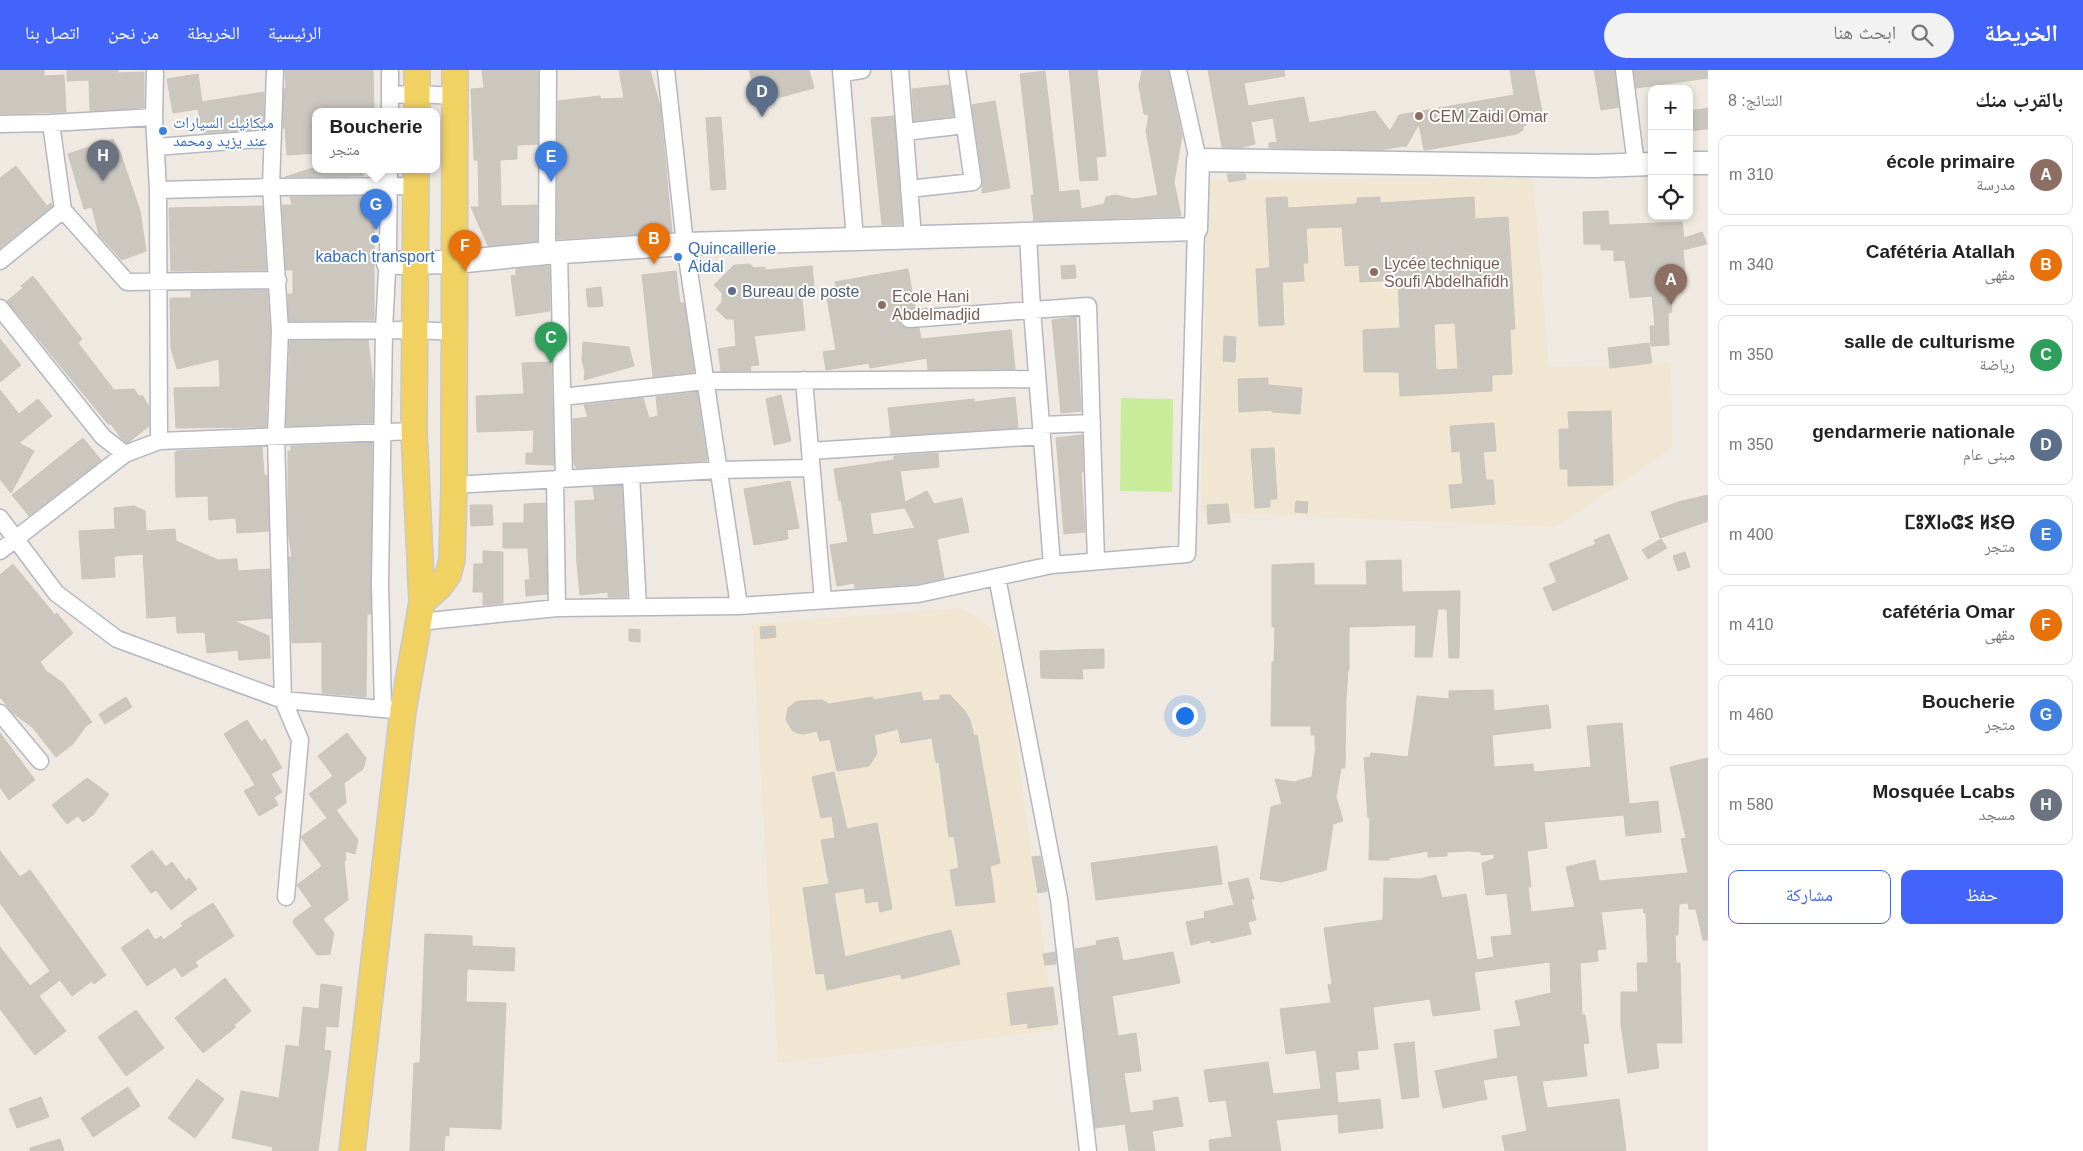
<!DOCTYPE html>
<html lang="ar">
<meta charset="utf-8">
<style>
body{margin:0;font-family:Arial,"Noto Naskh Arabic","Noto Sans Tifinagh",sans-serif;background:#f2f2f2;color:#222;direction:rtl}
.controls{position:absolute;right:15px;top:15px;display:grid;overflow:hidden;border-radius:10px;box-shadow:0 2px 8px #0003}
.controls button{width:45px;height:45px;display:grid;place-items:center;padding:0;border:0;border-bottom:1px solid #e0e0e0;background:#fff;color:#222;font:25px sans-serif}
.you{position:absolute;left:1184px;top:645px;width:18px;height:18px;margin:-12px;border:4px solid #fff;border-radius:50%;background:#1a73e8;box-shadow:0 0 0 8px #1a73e833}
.badge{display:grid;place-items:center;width:32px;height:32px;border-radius:50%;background:#4264fb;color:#fff;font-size:16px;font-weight:700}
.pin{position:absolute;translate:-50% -41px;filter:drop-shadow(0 1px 2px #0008)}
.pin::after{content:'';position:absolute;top:26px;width:18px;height:15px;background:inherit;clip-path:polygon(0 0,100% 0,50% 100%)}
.popup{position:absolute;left:312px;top:38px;width:128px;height:65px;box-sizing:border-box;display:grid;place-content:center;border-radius:10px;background:#fff;filter:drop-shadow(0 1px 4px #0005);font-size:16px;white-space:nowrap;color:#767676}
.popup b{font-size:19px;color:#222}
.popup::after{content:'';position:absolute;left:50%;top:100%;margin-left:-10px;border:10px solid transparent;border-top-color:#fff}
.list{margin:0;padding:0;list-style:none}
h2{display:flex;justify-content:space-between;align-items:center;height:65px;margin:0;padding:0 20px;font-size:21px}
h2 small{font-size:16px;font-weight:400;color:#767676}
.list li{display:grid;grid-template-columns:32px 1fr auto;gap:15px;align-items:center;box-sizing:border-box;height:80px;margin:0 10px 10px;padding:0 10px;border:1px solid #e0e0e0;border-radius:10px}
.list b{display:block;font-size:19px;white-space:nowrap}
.list p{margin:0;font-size:16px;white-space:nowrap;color:#767676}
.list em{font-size:16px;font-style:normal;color:#767676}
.actions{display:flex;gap:10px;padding:15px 20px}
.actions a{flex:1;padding:11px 0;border:1px solid #4264fb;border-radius:10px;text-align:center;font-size:18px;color:#4264fb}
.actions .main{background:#4264fb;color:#fff}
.icon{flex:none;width:28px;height:28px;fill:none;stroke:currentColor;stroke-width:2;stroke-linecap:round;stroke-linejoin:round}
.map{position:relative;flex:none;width:1708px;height:1081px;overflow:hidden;direction:ltr}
header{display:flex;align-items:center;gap:30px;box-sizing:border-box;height:70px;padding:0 25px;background:#4264fb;color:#fff}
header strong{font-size:24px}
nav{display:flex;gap:28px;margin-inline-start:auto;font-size:18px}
.search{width:350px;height:45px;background:#f2f2f2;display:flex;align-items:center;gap:12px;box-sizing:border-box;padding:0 18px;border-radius:28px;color:#767676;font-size:19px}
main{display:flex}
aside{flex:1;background:#fff}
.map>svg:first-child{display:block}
.education{fill:#f0e6d1}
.pitch{fill:#c9ec9a}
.building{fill:#cbc7bf;stroke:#cbc5ba;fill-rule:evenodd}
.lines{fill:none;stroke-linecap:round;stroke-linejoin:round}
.street-casing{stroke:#b4b7c1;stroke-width:19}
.secondary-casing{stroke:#b4b7c1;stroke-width:25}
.primary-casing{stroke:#c9c9c9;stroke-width:28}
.street{stroke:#fff;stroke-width:16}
.secondary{stroke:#fff;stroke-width:22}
.primary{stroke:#f2d163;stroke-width:25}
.education-dot{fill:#8d6e63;stroke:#fff;stroke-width:2}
.shop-dot{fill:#3f7fe0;stroke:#fff;stroke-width:2}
.service-dot{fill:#5c6f8a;stroke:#fff;stroke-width:2}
.labels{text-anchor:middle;stroke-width:4;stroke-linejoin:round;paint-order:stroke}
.education-label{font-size:16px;fill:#785e54;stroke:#fff;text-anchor:start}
.shop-label{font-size:16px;fill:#366cbe;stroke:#fff;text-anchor:start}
.service-label{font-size:16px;fill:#4e5e75;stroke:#fff;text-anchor:start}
</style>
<header>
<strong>الخريطة</strong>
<div class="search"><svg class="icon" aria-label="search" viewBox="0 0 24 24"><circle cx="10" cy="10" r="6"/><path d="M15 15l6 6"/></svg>ابحث هنا</div>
<nav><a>الرئيسية</a><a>الخريطة</a><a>من نحن</a><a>اتصل بنا</a></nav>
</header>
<main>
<aside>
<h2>بالقرب منك<small>النتائج: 8</small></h2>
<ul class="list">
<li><span class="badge" style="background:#8d6e63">A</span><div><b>école primaire</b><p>مدرسة</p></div><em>310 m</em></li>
<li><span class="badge" style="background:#e8710a">B</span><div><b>Cafétéria Atallah</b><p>مقهى</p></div><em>340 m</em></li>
<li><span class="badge" style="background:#2e9e5b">C</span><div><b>salle de culturisme</b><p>رياضة</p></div><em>350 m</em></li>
<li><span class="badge" style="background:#5c6f8a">D</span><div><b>gendarmerie nationale</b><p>مبنى عام</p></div><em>350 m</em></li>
<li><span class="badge" style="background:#3f7fe0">E</span><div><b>ⵎⵓⵅⵏⴰⵛⵉ ⵍⵉⴱ</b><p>متجر</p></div><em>400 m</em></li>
<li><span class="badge" style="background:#e8710a">F</span><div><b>cafétéria Omar</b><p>مقهى</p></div><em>410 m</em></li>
<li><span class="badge" style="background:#3f7fe0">G</span><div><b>Boucherie</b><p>متجر</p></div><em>460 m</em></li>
<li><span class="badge" style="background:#6b7280">H</span><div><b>Mosquée Lcabs</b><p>مسجد</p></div><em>580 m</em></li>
</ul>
<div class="actions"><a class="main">حفظ</a><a>مشاركة</a></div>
</aside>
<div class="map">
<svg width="1708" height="1081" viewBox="0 0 1708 1081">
<rect width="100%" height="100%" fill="#efe9e1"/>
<path class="education" d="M1533 108 1549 297 1671 293 1672 378 1556 457 1201 442 1208 110Z
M959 538 979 548 995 563 1004 583 1055 960 778 993 752 554Z"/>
<path class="pitch" d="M1121 328 1173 329 1172 422 1120 421Z"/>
<path class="building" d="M0 0H44V6L64 5 66 42 0 44Z
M67 0H118V3L144 2V38L90 41 89 10 67 11Z
M285 0H373L374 41H313L312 66H316V83L287 85 285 58H283L284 19 286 18Z
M482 0H538V74L517 75V89L500 90 501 136 537 135V171L488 176 471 137H479L478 90H474L471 19 484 18Z
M619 0H650L660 36 672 162 557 169 558 31 600 26V29L624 28Z
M749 0H809L814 18 777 28 776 25 761 29 759 21 755 22Z
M1069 0H1097L1106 86 1096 87 1098 110 1080 111Z
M1142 0H1168L1182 66 1174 112 1181 146 1034 151 1031 125H1034L1020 4 1045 1 1059 122 1079 120 1081 139 1104 134 1106 127 1115 125 1134 129 1158 125 1146 61 1149 45 1144 44 1139 16Z
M1208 0H1284L1285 6 1244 13 1248 36 1304 27 1309 53 1375 41 1390 61 1399 45 1514 25 1510 0H1534L1542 42 1523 57V60L1517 64 1426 80H1424L1419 54 1406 77 1403 76 1380 80 1269 78V73L1277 72 1273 48 1251 52 1255 74 1240 78 1222 77Z
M1594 0H1614L1619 37 1601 40Z
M1634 0H1708V8L1636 18Z
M198 4 202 32 264 22 263 59 202 63 198 39 173 43 167 9Z
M949 15 954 46 914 51 912 19Z
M995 31 1010 118 982 123 983 111 972 35Z
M1708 38V59L1689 61V41Z
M894 46 902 154 882 155 871 48Z
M721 47 726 119 711 120 706 48Z
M113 69 120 82 140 141 146 181 122 190 99 165 92 137 84 139 68 84Z
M16 96 47 136 51 133 52 136 0 178V108Z
M316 97V99H363V106L285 107Z
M1227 104H1245L1246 109 1229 112Z
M364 126V139H374V250L289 251 288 224H293V200H286L282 135H292L290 127Z
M1287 127 1288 138 1357 134V128L1380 127V133L1474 127 1475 149 1508 147 1515 259 1510 260 1512 304 1492 305V321L1400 326 1399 302H1364L1363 260 1400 258 1398 210 1360 212 1359 195 1345 196 1342 157 1306 158 1308 193H1303L1304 211 1282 212 1284 255 1259 256 1256 199 1270 198 1266 128ZM1455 253 1458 299 1436 300 1434 254Z
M262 136 266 200 171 201 169 138Z
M1608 141 1609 155 1682 152 1684 168 1702 162 1707 174 1683 180 1686 216 1669 217 1672 242 1668 243 1669 275 1651 276 1650 256H1655L1652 226 1630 228 1625 190 1614 191V180H1601V174H1584L1583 142Z
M749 194 754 198 765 197V200L812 196 814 217 801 218 805 260 754 266 759 295 750 296 751 301H721L718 279 736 276 734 249H726L716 239 722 232V223L714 215 734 195Z
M1075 195 1076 208 1062 209 1061 196Z
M549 196 550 241 516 246 511 206 516 205V199Z
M908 199 915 239 904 240 900 244 899 249 901 255 909 259 919 258 921 269 1011 260 1015 299 928 300 927 288 870 298 869 293 826 300 823 282 836 280 827 228 838 226 835 212Z
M676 201 680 233H684L694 302 653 307 642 205Z
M33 206 82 269 78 273 114 320 134 319 139 326H143L149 337V356L129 372 127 373 122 369 110 353 109 355 7 231 23 218 21 216Z
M601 217 603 236 588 237 586 219Z
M267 220 270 261 266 357 176 358 174 318 220 317 219 289 177 299 171 278 170 228H191V221Z
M1076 247 1081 341 1061 343 1052 250Z
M1224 266 1236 267 1235 292 1223 291Z
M0 269 21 295 0 312Z
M368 270 373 315V353L286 356 290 271Z
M583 272 629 277 634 296 584 310 585 302 582 290Z
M1649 273 1652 293 1610 298 1608 278Z
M551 292 554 395 526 394V383H533L534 360 477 362 476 326 524 324 522 293Z
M1268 308V315L1302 318 1300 344 1272 342V340L1239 342 1238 309Z
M0 320 19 344 38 329 52 346 19 373 34 381 11 423 0 409Z
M697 322 707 391 576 398V395H574L573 349 588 347 584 335 643 328 649 348 658 346 656 327Z
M781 325 791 371 774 375 766 329Z
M1015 327 1018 358 891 366 888 338 974 329V332Z
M1611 341 1613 415 1568 416V399H1560L1559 359H1569L1568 342Z
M1494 353 1496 381 1483 382 1486 410H1493L1495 434 1451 438 1449 415 1463 414 1460 381 1452 382 1450 356Z
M1082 365 1083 402H1081L1085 462 1064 464 1056 368Z
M83 368 101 390 29 446 12 425Z
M372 373 371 544H367L366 627 322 623V572L292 573 289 487H292L288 460V381H291V376Z
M262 377 264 405H267L269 461 237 463 236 448 209 450 208 426 176 427 175 382 176 384V381Z
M1274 378 1277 429H1270V437L1255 438 1251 379Z
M938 383 939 397 900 401 905 432 927 421 934 434 962 428 969 462 937 469 944 508 917 514 855 518 854 513 837 516 830 475 848 472 841 430 839 431 834 399 894 390V386ZM905 438 915 458 873 465 870 443Z
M790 411 799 458 787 460 788 469 754 475 744 419Z
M622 416 627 527H608V522L580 525 577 494 575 431 595 430 593 417Z
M1708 425V451L1660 468 1651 442 1678 432Z
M1296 431 1308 432 1307 443 1295 442Z
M545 433 547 524 526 526 525 510H530L528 478H503V453H524V434Z
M1228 434 1230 452 1208 454 1207 435Z
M470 435H492L493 455 471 456Z
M134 436 145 441 146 461 175 459 176 471 218 490 237 489 238 501 270 499 271 548 234 551 269 566 270 588 239 590 238 580 207 583 205 562 177 563 176 546 147 548 143 484 114 486 115 507 82 509 79 461 115 459 114 438Z
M1609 464 1628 509 1553 541 1543 518 1557 512 1549 494 1596 474 1594 470Z
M1661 469 1667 478 1648 489 1642 480Z
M483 481 503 482V533L483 535V522H473L474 494H483Z
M1685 482 1690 497 1678 501 1673 486Z
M1401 490 1402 522 1460 521 1459 588H1449L1447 539H1438L1432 587H1415L1416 555 1349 557V600H1348L1346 629 1345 698H1341L1336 727 1343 751 1333 754 1326 800 1281 812 1260 809 1271 737 1282 734 1275 709 1294 712 1312 707 1316 676H1315V665H1311V656H1271L1272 592H1274L1275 557H1272V495L1314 493V515H1367L1366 491Z
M13 494 55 545 57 543 73 563 40 592 46 601 63 613 92 652 86 656 73 674 56 687 33 658 12 642 0 627V505Z
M775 556 776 567 761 569 760 557Z
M629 559 640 560V572L629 571Z
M1104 579V598L1082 599 1083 609 1041 608 1040 581Z
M1493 620 1494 641 1548 635 1551 658 1492 665 1494 697 1533 694 1534 702 1591 697 1587 656 1622 653 1629 734 1658 731 1661 762 1626 766 1624 745 1544 752 1547 778 1527 781 1531 817H1528L1531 842 1575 837 1566 797 1595 790 1599 811 1688 803 1681 769 1686 768 1670 697 1708 688V870H1703L1696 839H1689L1688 833 1679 834 1678 865H1675L1676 893H1680L1682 973H1656L1659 998 1628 1003 1621 954V922H1638L1637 893H1648L1646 843H1644L1643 838 1601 842 1606 879 1597 880 1598 891 1580 893 1582 945H1585L1589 973 1583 974 1587 1006 1542 1011 1547 1038 1619 1029 1626 1081H1505L1502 1066 1527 1061 1517 1005 1483 1010 1487 1029 1443 1038 1435 1001 1498 988 1494 960 1521 956 1515 931 1551 923 1550 892 1474 902 1480 940 1433 946 1430 929 1373 937 1378 979 1357 981 1359 999 1335 1002 1338 1033 1380 1029 1383 1058 1339 1063 1338 1044 1276 1050 1281 1081H1210L1209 1070 1232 1067 1226 1030 1209 1032 1204 1000 1268 992 1273 1024 1321 1019 1316 980 1286 984 1280 939 1331 933 1328 915 1332 914 1324 858 1383 850 1384 808 1420 809 1436 805 1442 828 1466 824 1477 890 1494 887 1491 867 1512 865 1507 823 1486 825 1482 793 1494 789V784L1481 785V782L1469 781 1447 782V786L1428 787V781L1389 788V790H1369L1370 747 1368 748 1364 688 1370 687 1371 683 1408 687 1417 626 1449 629V621Z
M921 622 923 631 939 630 941 625H950L965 641 970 650 974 666 977 665 1000 793 990 796 995 832 956 836 950 800 959 798 954 766 949 767 939 692 936 693 932 668 901 673 898 659 874 665 877 684 869 696 837 701 830 669 820 671 817 661 804 664 797 663 792 660 786 650 788 638 797 631 822 630 829 634 873 627V630Z
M126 627 132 637 105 654 99 644Z
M247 650 261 672 265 669 282 698 271 704 282 722 274 727 278 735 259 746 244 721 255 715 224 664Z
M0 663 35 710 9 730 0 717Z
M347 663 366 688 363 699 344 713 346 733 336 740 358 770 355 784 345 781 346 790 344 791 348 830 323 849 334 863 330 884 317 885 293 853 294 849 312 836 297 815 322 796 301 767 327 748 309 724 333 706 318 686Z
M834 702 847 759 877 753 892 839 880 842 878 831 866 833 864 818 834 823 845 887 951 860 960 894 902 909 900 904 827 920 824 903 816 904 803 818 829 814 821 770 835 768 832 746 821 748 812 707Z
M87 708 109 724 93 745 83 752 78 746 67 754 52 735Z
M1217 776 1222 814 1096 830 1091 793Z
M152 780 166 797 172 792 186 811 189 808 197 819 171 840 156 820 151 823 131 796Z
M0 781 20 807 30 800 106 905 94 914 92 911 72 926 60 910 39 926 66 961 35 985 0 939V877L30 916 50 901 0 833Z
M1040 786 1047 821 1038 823 1032 787Z
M1248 808 1254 829H1251L1256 850 1248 852 1251 864 1211 873 1210 870 1191 875 1186 852 1205 848 1204 842 1234 835 1228 813Z
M213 833 234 866 195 892 198 896 182 907 175 897 147 916 121 878 148 859 155 870 161 866 163 870 183 856 181 853Z
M425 864 472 866V876L515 878 514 901 467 899 466 932 506 933 501 1059 449 1057V1066L445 1065 444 1081H410L414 993H420Z
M1118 867 1123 891 1173 882 1180 913 1112 926 1118 966 1136 963 1141 1001 1124 1003 1130 1043 1154 1040 1153 1031 1178 1027 1183 1056 1152 1061 1155 1081H1129L1125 1054 1095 1058 1075 879 1097 875 1096 871Z
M1055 882 1056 894 1045 895 1043 884Z
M225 908 251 941 234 955 236 957 203 983 175 948Z
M321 914 342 917 338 957 326 956 324 980 331 981 318 1081H272L273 1077 232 1068 241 1021 279 1028 286 975 299 977 303 937 319 939Z
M1053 917 1058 954 1028 958V953L1011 955 1007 923Z
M136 940 164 978 126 1006 98 967Z
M1414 972 1419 1027 1402 1029 1394 974Z
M197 1009 224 1029 195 1068 168 1048Z
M128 1017 140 1036 93 1067 81 1048Z
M41 1027 49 1047 17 1058 9 1039Z
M60 1069 64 1081H30V1078Z"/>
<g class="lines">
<defs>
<path id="street" d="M155 0 154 47 158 120 159 371
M275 0 271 117 280 261 276 366 283 630 300 670 286 827
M666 0 685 174 739 536
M841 0 855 169
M900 0 913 167
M1178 0 1198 90
M1624 0 1636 95
M842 3 862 0
M390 25 417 24 455 26
M390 41V0
M0 54 51 53 154 47
M905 62 965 55
M156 77 273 68
M909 119 973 112 957 0
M158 120 271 117 416 116
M63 140 127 212 278 210
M1028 164 1032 240 1052 495
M559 182 564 408
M547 183 548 0
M0 191 63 140 51 53
M0 238 103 367 125 384
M909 249 1088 236 1096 491
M280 261 416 260 455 262
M804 310 823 530
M562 327 705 311 1037 309
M1041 355 1092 353
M810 381 1042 366
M631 405 638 537
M555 409 557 538
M454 415 719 400 811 398
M0 448 56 523 117 569 283 630 394 640
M0 481 125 384 159 371 414 361
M997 507 1059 829 1088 1081
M419 552 557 538 739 536 918 524 1052 495 1187 484 1196 159
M383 639 380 514 384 260 388 181 389 99
M0 643 40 691"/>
<path id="secondary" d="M1689 93H1708
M388 193 455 192 547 183 685 174 1196 159 1198 90 1594 96 1652 94"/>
<path id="primary" d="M417 41V0
M422 532 439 517 448 505 452 490 454 415 455 0
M352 1081 403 641 422 532 414 361 416 99"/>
</defs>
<use href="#street" class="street-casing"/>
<use href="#secondary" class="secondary-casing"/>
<use href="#primary" class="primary-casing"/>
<use href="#street" class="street"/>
<use href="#secondary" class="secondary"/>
<use href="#primary" class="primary"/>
</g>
<g class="education-dot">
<circle cx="1419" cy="46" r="5"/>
<circle cx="1374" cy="202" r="5"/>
<circle cx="882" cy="235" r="5"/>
</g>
<g class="shop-dot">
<circle cx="163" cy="61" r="5"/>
<circle cx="375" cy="169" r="5"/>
<circle cx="678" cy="187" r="5"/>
</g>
<circle class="service-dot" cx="732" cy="221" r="5"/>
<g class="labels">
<g class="education-label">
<text x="1429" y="52">CEM Zaidi Omar</text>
<text x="1384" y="199">Lycée technique<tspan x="1384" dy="18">Soufi Abdelhafidh</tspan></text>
<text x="892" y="232">Ecole Hani<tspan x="892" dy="18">Abdelmadjid</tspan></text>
</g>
<g class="shop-label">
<text x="173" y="58">ميكانيك السيارات<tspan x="173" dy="18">عند يزيد ومحمد</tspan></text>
<text x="688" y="184">Quincaillerie<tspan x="688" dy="18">Aidal</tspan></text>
<text x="375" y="192" text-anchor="middle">kabach transport</text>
</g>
<g class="service-label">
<text x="742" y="227">Bureau de poste</text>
</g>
</g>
</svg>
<div class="controls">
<button>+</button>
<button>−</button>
<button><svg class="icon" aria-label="locate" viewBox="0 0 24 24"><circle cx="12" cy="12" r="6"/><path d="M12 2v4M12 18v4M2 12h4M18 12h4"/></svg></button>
</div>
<div class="you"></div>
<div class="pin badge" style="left:1671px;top:235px;background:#8d6e63">A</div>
<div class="pin badge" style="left:654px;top:194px;background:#e8710a">B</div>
<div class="pin badge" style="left:551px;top:293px;background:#2e9e5b">C</div>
<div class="pin badge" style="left:762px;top:47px;background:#5c6f8a">D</div>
<div class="pin badge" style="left:551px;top:112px;background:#3f7fe0">E</div>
<div class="pin badge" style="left:465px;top:201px;background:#e8710a">F</div>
<div class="pin badge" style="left:376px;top:160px;background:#3f7fe0">G</div>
<div class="popup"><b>Boucherie</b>متجر</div>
<div class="pin badge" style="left:103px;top:111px;background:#6b7280">H</div>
</div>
</main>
